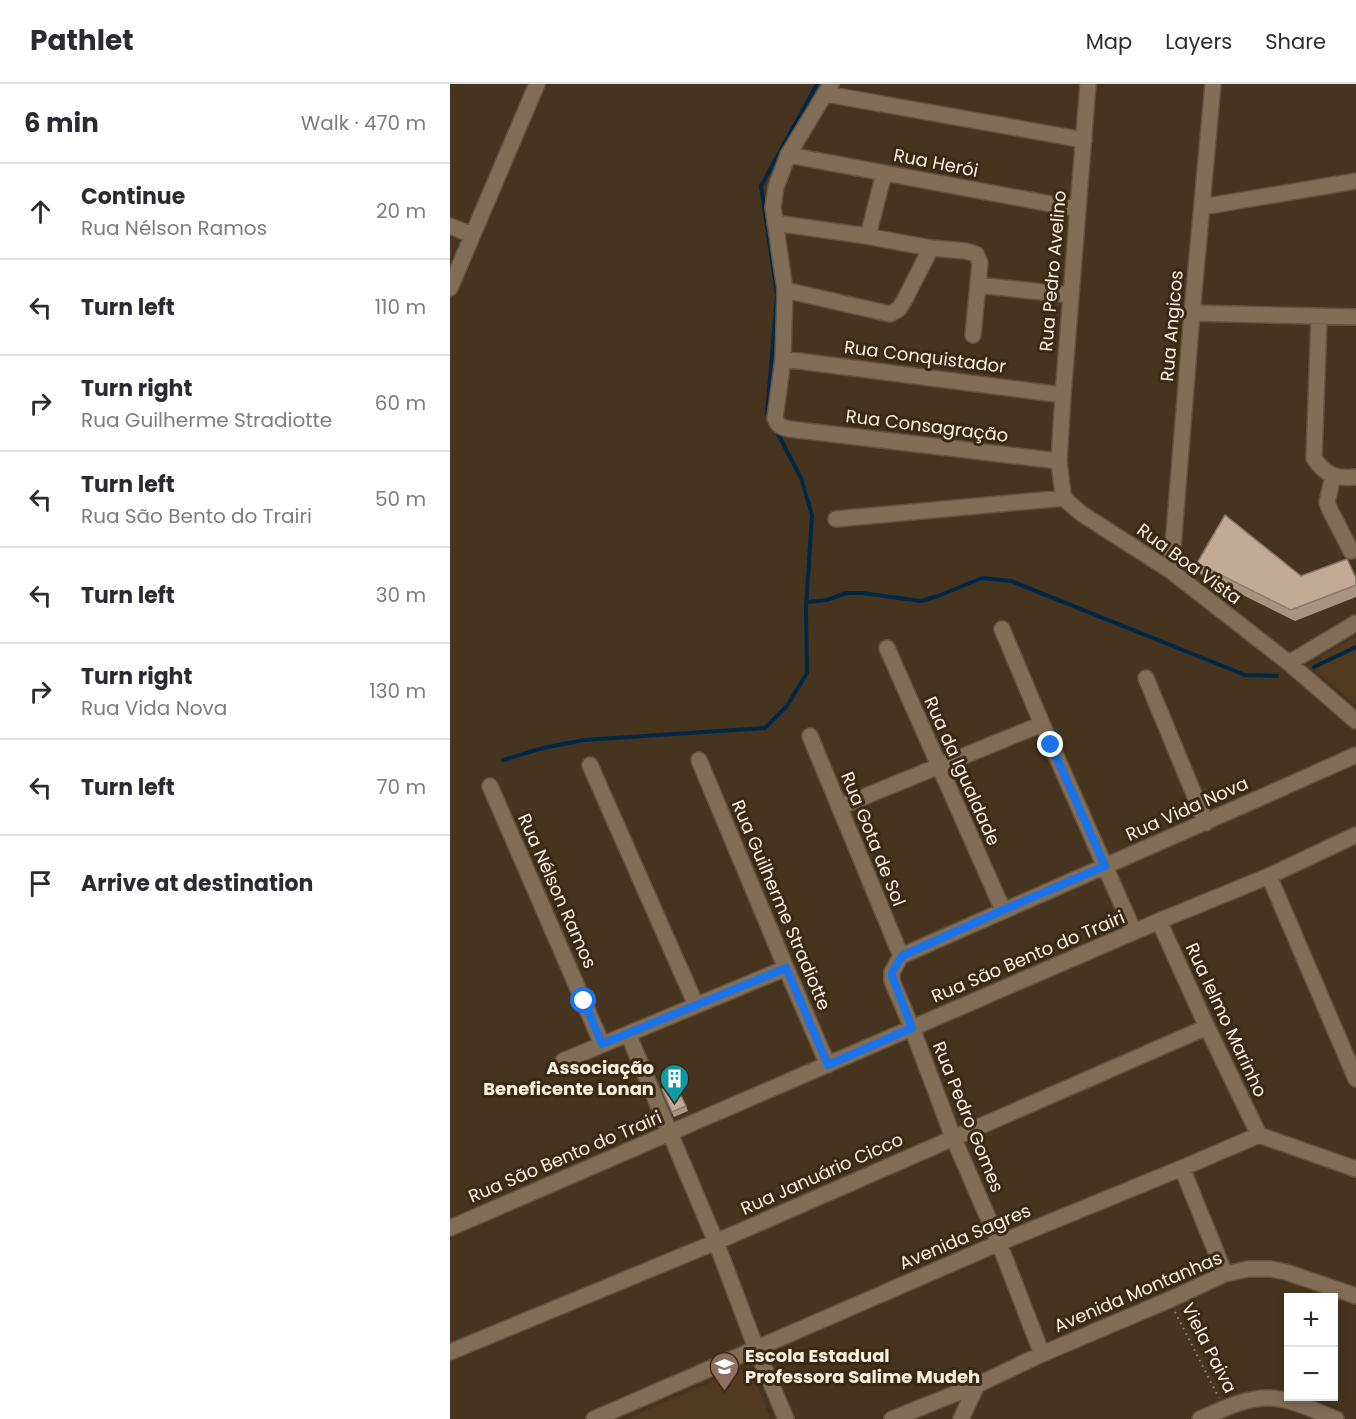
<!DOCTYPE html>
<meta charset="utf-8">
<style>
body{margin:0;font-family:Poppins,sans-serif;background:#f2f2f3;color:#2b2b33}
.controls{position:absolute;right:18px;bottom:18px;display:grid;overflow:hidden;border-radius:0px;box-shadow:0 3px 9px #0003}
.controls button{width:54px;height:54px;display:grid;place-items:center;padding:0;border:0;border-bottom:2px solid #e1e1e2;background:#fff;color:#2b2b33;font:30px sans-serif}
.stop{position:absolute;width:18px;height:18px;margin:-14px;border:4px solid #1a73e8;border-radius:50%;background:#fff}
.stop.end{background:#1a73e8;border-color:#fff;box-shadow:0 2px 6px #0008}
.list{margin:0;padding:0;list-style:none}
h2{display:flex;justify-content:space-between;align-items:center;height:78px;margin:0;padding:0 24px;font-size:26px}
h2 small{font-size:20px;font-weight:400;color:#7c7c81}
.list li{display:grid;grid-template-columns:39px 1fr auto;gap:18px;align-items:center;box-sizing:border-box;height:96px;padding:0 24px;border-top:2px solid #e1e1e2}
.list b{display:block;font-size:22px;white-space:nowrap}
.list p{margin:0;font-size:20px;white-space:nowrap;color:#7c7c81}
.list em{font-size:20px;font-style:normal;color:#7c7c81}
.icon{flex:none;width:33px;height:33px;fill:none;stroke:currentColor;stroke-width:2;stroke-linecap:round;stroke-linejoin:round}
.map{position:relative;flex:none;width:906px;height:1335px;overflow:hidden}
header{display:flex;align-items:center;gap:36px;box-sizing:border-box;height:84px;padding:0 30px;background:#fff;border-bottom:2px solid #e1e1e2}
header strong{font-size:28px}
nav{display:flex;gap:33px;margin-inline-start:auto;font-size:21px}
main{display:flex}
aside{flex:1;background:#fff}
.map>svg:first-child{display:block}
.built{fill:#513a1f}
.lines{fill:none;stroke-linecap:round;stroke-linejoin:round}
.stream{stroke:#002845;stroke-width:4}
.minor-casing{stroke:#62523f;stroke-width:18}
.path{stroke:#948473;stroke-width:2;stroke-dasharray:1.5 4.5;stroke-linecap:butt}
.minor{stroke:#826d57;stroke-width:15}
.wall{fill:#a7937f}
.building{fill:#c2ab94;stroke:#887868;stroke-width:1.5}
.route{stroke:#1a73e8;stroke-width:8}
.labels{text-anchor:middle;stroke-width:6;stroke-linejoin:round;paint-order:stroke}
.street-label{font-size:18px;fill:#faeee1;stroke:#3b2915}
.poi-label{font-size:18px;font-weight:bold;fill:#faeee1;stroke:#3b2915;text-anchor:end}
</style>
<header>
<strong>Pathlet</strong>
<nav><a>Map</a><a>Layers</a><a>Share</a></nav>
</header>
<main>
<aside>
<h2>6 min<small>Walk · 470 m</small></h2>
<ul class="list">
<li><svg class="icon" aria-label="ahead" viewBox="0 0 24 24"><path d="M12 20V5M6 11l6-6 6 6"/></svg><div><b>Continue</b><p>Rua Nélson Ramos</p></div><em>20 m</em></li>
<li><svg class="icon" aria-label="left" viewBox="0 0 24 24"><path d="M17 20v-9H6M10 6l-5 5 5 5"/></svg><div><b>Turn left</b></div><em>110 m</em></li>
<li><svg class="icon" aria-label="right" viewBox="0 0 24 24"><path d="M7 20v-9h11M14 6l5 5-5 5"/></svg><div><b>Turn right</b><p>Rua Guilherme Stradiotte</p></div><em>60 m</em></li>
<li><svg class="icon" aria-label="left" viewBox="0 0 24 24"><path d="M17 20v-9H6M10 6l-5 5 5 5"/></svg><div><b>Turn left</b><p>Rua São Bento do Trairi</p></div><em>50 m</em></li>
<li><svg class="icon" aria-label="left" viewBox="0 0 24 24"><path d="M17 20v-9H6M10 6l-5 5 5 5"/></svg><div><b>Turn left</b></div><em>30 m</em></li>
<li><svg class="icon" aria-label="right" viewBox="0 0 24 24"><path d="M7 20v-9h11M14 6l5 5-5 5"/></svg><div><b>Turn right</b><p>Rua Vida Nova</p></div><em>130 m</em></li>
<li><svg class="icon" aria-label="left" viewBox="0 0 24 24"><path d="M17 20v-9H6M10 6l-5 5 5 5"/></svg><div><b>Turn left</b></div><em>70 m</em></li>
<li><svg class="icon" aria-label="arrive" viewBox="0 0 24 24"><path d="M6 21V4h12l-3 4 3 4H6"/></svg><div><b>Arrive at destination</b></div></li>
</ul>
</aside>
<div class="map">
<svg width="906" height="1335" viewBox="0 0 906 1335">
<rect width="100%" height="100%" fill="#46341f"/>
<path class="built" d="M906 553V621L867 588 872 572Z
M299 1282 321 1335H176Z"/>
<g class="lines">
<path class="stream" d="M319 334 317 330 327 211 311 102 367 0
M357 518 377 516 396 509H412L471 517 488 512 532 494 561 497 795 591 827 592
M864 583 906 563
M53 676 93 664 134 656 315 644 337 622 357 589 356 524 362 431 351 394 326 346"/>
<defs>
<path id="minor" d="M381 0 338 71 326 103 323 123 335 206 333 275 325 334C327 341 331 343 339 345L609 377
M638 0 613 311 609 377 613 411 618 418 632 430 721 487 839 579 906 637
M376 10 634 56
M338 71 628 125
M752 123 906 97
M325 139 410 151 481 164 516 167 526 170 530 179 523 251
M0 142 22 151
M418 152 434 89
M528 201 620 211
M0 204 87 0
M335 206 440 230 449 225 455 215 481 164
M742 229 906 233
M869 233 864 374C875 391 886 395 906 393
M333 275 613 311
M883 392 877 418 880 426 901 467
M386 435 615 414
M721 487 742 229 763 0
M552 545 592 640 684 848
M437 564 553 826
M839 579 906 539
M696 594 756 739
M360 652 451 872
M249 676 336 884 378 981
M140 681 246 921
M40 702 152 960
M389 723 592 640
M819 792 906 995
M709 837 757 943 809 1051
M451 872C603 804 755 739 906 671
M451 872 442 888V897L462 944 503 1053 549 1159 592 1270
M178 950 266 1158 306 1264 336 1335
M113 977 336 884
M732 1084 775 1190
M0 1144 709 837 819 792 906 751
M0 1268 266 1158 757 943
M144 1335 549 1159 732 1084 809 1051 906 1085
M442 1335 527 1301
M511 1335 527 1301 592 1270 719 1216 775 1190 798 1185H821L836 1188 906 1212
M750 1335C771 1326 794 1314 818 1314 841 1314 865 1327 886 1335"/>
</defs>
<use href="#minor" class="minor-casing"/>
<path class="path" d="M725 1228 769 1314"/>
<use href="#minor" class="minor"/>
</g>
<path class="wall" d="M747 479 851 492 906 494V513L845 537 750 490Z
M212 1005 236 1022 238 1027 224 1033Z"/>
<path class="building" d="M775 431 851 492 897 475 906 494V501L841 526 747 479Z
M225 999 236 1022 222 1028 212 1005Z"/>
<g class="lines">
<path class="route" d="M134 917 152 960 336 884 378 981 462 944 442 892V888L452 872 553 826 655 782 601 661"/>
</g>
<defs>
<symbol id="building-pin" viewBox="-11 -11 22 30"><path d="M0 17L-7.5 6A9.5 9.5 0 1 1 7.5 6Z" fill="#0f9aa8" stroke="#3b2915"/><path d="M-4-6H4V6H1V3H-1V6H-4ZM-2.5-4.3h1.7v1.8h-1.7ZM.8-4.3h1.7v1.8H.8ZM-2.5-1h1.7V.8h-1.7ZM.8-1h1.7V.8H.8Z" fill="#fff"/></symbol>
<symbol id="school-pin" viewBox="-11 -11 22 30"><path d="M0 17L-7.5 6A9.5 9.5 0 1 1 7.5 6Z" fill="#8d6e63" stroke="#3b2915"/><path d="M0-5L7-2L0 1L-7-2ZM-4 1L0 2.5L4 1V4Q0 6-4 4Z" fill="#fff"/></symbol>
</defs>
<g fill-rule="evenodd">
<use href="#building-pin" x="208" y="978" width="33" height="45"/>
<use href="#school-pin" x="258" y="1266" width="33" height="45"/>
</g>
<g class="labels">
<g class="street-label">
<text transform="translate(486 79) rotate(11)" y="6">Rua Herói</text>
<text transform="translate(603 187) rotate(-85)" y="6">Rua Pedro Avelino</text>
<text transform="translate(722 242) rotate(-85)" y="6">Rua Angicos</text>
<text transform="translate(475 273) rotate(7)" y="6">Rua Conquistador</text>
<text transform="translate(477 342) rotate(7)" y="6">Rua Consagração</text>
<text transform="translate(739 480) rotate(36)" y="6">Rua Boa Vista</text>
<text transform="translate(512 687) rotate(66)" y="6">Rua da Igualdade</text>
<text transform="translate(737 725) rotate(-24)" y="6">Rua Vida Nova</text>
<text transform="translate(423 755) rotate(68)" y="6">Rua Gota de Sol</text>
<text transform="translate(107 807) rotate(66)" y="6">Rua Nélson Ramos</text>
<text transform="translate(331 821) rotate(67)" y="6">Rua Guilherme Stradiotte</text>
<text transform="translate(578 873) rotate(-23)" y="6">Rua São Bento do Trairi</text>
<text transform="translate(776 936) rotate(65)" y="6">Rua Ielmo Marinho</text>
<text transform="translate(518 1033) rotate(68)" y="6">Rua Pedro Gomes</text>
<text transform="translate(115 1073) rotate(-23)" y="6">Rua São Bento do Trairi</text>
<text transform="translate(372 1090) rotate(-24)" y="6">Rua Januário Cicco</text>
<text transform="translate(515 1153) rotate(-23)" y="6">Avenida Sagres</text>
<text transform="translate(688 1208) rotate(-23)" y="6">Avenida Montanhas</text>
<text transform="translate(759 1264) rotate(63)" y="6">Viela Paiva</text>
</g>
<g class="poi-label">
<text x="204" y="990">Associação<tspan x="204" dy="21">Beneficente Lonan</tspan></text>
<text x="295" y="1278" text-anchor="start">Escola Estadual<tspan x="295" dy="21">Professora Salime Mudeh</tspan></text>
</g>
</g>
</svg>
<div class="controls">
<button>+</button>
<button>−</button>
</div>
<div class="stop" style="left:134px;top:917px"></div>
<div class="stop end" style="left:601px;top:661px"></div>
</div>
</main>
